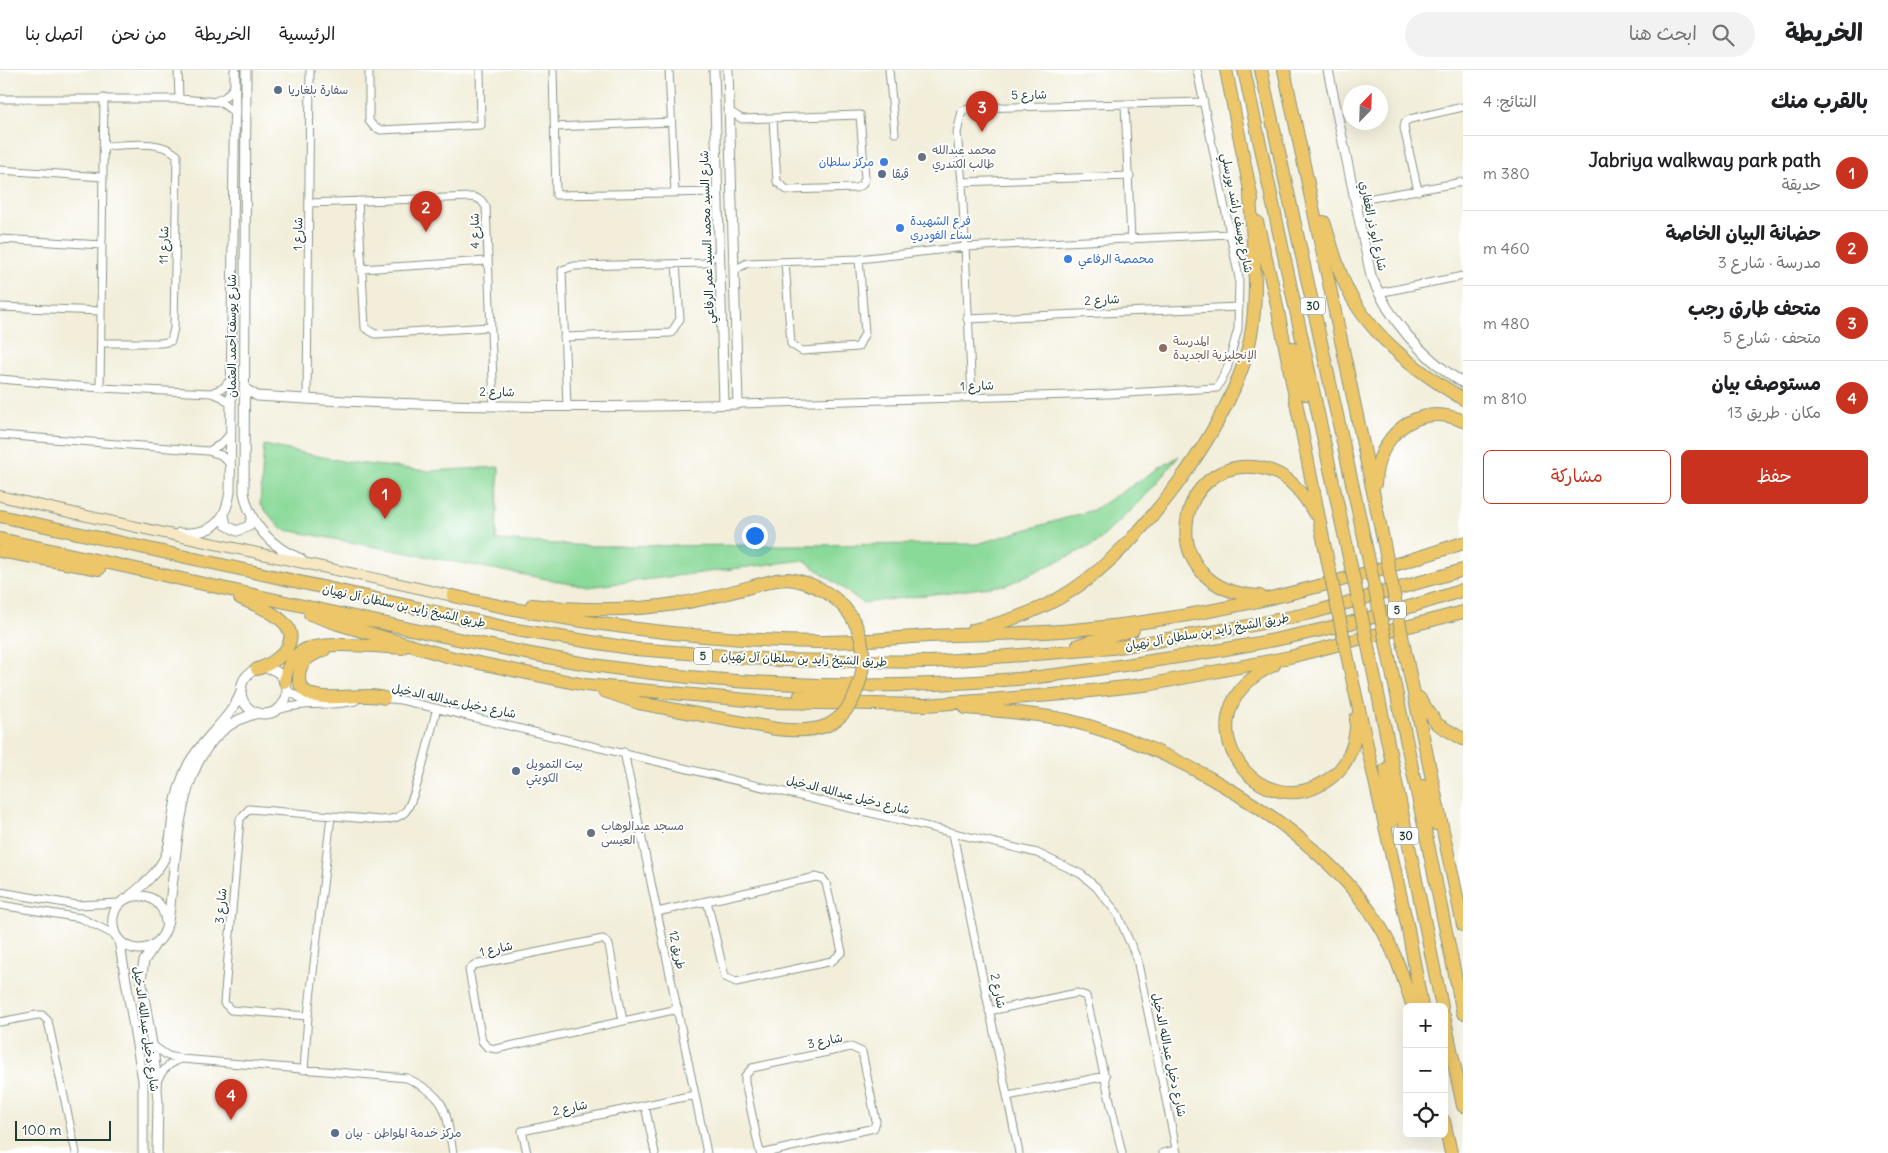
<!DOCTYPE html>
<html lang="ar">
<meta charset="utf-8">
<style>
body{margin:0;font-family:Delius,"Playpen Sans Arabic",sans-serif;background:#f2f2f2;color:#202124;direction:rtl}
.controls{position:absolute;right:15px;bottom:15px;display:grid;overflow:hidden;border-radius:8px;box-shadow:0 5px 20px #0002}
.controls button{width:45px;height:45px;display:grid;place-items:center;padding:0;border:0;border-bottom:1px solid #e0e0e0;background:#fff;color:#202124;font:25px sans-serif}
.compass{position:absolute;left:1343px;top:15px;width:45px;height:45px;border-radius:50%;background:#fff;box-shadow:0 5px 20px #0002;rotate:23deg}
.scale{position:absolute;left:15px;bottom:12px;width:96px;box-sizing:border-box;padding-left:5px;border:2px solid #1f3d34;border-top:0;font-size:14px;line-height:18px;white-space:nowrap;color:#1f3d34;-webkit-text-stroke:4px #fff;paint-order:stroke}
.you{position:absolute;left:754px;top:465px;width:18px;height:18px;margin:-12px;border:4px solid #fff;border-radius:50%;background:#1a73e8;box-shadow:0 0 0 8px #1a73e833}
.badge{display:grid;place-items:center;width:32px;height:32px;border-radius:50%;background:#c8321e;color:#fff;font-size:16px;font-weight:700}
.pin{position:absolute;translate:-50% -41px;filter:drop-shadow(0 1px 2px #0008)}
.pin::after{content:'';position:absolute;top:26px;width:18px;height:15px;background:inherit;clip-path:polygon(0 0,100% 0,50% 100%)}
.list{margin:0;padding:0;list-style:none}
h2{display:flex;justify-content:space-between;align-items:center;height:65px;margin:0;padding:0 20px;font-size:21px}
h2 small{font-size:16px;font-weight:400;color:#757577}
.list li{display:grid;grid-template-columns:32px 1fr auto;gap:15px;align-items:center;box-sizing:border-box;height:75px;padding:0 20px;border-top:1px solid #e0e0e0}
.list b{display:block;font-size:19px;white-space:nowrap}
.list p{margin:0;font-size:16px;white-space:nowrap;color:#757577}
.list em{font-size:16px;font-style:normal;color:#757577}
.actions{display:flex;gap:10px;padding:15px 20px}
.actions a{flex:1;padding:11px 0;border:1px solid #c8321e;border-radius:8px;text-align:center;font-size:18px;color:#c8321e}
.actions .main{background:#c8321e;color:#fff}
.icon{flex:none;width:28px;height:28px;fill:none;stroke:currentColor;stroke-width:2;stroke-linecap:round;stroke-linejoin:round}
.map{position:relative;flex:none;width:1463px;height:1083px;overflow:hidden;direction:ltr}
header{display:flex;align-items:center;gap:30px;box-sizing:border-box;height:70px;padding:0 25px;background:#fff;border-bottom:1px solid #e0e0e0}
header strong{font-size:24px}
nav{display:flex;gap:28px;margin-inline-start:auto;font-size:18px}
.search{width:350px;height:45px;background:#f2f2f2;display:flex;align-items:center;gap:12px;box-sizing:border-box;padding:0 18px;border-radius:28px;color:#757577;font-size:19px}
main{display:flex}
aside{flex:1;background:#fff}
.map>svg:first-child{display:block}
.green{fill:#89d998;stroke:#548b66}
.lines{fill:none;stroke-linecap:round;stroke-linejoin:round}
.minor-casing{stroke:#889687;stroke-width:9}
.tertiary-casing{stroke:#889687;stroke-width:11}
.secondary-casing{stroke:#889687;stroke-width:12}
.motorway-casing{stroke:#889687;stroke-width:14}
.minor{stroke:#fff;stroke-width:7}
.tertiary{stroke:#fff;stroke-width:9}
.secondary{stroke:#f7e8c3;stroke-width:10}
.motorway{stroke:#ecc669;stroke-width:12}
.motorway-bridge-casing{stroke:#889687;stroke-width:14;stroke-linecap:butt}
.motorway-bridge{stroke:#ecc669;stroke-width:12}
.service-dot{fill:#5c6f8a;stroke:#fff;stroke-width:2}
.worship-dot{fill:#6b7280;stroke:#fff;stroke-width:2}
.shop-dot{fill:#3f7fe0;stroke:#fff;stroke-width:2}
.education-dot{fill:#8d6e63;stroke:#fff;stroke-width:2}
.labels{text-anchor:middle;stroke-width:4;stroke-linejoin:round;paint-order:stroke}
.shield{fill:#fff;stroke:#627771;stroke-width:1}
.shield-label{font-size:11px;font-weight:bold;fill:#1f3d34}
.service-label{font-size:12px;fill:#4e5e75;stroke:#fff;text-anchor:start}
.street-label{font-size:12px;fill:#1f3d34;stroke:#fff}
.worship-label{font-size:12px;fill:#5b616d;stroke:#fff;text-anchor:start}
.shop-label{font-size:12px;fill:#366cbe;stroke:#fff;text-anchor:start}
.education-label{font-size:12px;fill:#785e54;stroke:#fff;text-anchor:start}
</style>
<header>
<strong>الخريطة</strong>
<div class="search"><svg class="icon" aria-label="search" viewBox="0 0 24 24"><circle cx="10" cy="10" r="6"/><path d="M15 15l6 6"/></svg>ابحث هنا</div>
<nav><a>الرئيسية</a><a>الخريطة</a><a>من نحن</a><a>اتصل بنا</a></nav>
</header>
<main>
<aside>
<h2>بالقرب منك<small>النتائج: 4</small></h2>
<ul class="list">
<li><span class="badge">1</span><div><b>Jabriya walkway park path</b><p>حديقة</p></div><em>380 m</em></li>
<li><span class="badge">2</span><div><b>حضانة البيان الخاصة</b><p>مدرسة · شارع 3</p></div><em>460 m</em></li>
<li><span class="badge">3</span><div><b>متحف طارق رجب</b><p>متحف · شارع 5</p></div><em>480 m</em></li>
<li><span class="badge">4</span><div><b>مستوصف بيان</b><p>مكان · طريق 13</p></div><em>810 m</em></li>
</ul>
<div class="actions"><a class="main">حفظ</a><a>مشاركة</a></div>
</aside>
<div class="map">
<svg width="1463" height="1083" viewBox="0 0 1463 1083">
<rect width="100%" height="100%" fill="#fff"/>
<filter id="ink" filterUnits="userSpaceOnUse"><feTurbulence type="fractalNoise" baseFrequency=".02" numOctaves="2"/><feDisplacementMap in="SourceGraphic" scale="10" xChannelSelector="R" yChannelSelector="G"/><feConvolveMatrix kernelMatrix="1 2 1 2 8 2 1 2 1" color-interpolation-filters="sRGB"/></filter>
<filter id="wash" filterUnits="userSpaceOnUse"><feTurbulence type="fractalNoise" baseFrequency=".0096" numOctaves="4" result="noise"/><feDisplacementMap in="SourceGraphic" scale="20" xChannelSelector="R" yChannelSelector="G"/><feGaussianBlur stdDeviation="1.12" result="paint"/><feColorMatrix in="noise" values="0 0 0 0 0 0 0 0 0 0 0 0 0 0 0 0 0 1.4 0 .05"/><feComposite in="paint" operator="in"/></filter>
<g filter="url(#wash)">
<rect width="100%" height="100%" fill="#f2eeda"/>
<path class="green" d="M264 375 347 392 429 401 499 397 496 470 589 476 977 474 1093 440 1179 386 1140 432 1095 474 1006 515 863 533 804 490 588 517 281 459 260 434Z"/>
</g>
<g filter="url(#ink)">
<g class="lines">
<defs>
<path id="minor" d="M178 0 179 29
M369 0V51L374 57 381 60 481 55 480 0
M553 0 556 125 718 122
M669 0 675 123
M889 0 895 63
M0 29H179L220 32 234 42
M216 31 225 27 235 16
M1125 34 1131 170
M729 41 742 49 860 45 865 108 862 115 856 118 787 120 777 112 773 49
M555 57 671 52
M0 100 103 107
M962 112 1130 106
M1418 121 1404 58 1405 52 1410 49 1463 37
M358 131 365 258 375 264 490 257
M1355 131 1463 112
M309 133 473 127 481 130 486 137 494 335
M0 169 102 175
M785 192 791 274 802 281 858 277 865 263 859 189
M361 199 487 191
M735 200 747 193 859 189 965 177 1230 164
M1378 223 1463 206
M0 237 101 241
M967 249 1239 237
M564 267 671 263 680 249 676 194
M101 273H161L171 271 174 258 177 85C159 68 126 76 103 76
M0 309 100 318 211 323 222 327 231 335
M100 318 104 28
M211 323 223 318 231 309
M972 328 962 112 957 63 962 41 971 38 1204 32
M307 329 310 0
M738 334 1108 324 1217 318 1227 299 1238 259 1239 208 1197 0
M567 337 562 200 574 196 705 193 720 182
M0 365 208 381 221 385 231 395
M209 381 221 374 231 363
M287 620 308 633
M381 628 401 630 1037 783 1081 804 1096 817 1117 843 1137 889 1177 1083
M275 641C301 631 328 637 355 631
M624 682 707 1083
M953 764 1019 1083
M0 822 77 835 120 833
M0 835 81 848 115 865
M657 842 816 807 823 809 826 813 842 882 832 891 736 912 725 907 707 831
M989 941 1077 923 1086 926 1122 1083
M308 946 231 940 224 933 240 749 249 739 380 750C389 750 398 749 405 742 417 728 431 659 437 638
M623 951 609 875 603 869 474 895 469 900 482 971 487 977 496 979 678 939
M0 952 37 945H42L48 951 76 1083
M152 975 168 986 182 989 407 1008C450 1029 445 1040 453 1083
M304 1000 308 946 331 746
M156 1013C162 1000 168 994 181 989
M1008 1026 1106 1006
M645 1036 655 1083
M527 1083 522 1061 694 1025
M760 1083 745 1012V1006L752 998 851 977 862 982 876 1051 874 1058 765 1083
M1163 1083 1176 1080"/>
<path id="tertiary" d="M246 0 244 423C250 454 272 478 301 489
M714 0 724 334
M1328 0 1371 206C1390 251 1422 287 1463 313
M244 318 257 326C416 337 578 339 738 334L728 0
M224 445 226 455 237 461 249 456 252 447
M179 463C211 465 226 453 230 421L235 0
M241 621a23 23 0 1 1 46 0a23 23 0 1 1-46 0Z
M130 826C143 815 156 804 164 789 171 776 171 760 173 745 176 727 180 710 189 693 204 666 233 648 242 619
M166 852C163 814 109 819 113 855 115 881 150 888 163 865 170 853 170 831 172 817 179 756 183 659 259 643
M119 870 143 1010V1083
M154 876 144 891 141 909 154 986 158 1031 157 1083"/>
<path id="secondary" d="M0 426C150 462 302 491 453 526"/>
<path id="motorway" d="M1226 0 1252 130
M1244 0 1346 473
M1261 0 1365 472
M1284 0 1383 469
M1257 152 1275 226 1325 478
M1324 152C1330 170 1335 189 1342 207 1363 261 1415 300 1463 329
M1292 278 1306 324
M1375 414C1376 368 1416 330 1463 351
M0 446 516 560 636 579 776 590 931 592 1112 578 1243 557 1311 543 1463 500
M0 469C134 498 267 529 401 557 472 572 543 588 614 598 747 617 883 620 1017 609 1066 605 1116 596 1165 589 1266 574 1366 553 1463 520
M0 481 99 499
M453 526C576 554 693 570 820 572 864 572 909 566 954 565 1003 564 1053 563 1103 557 1225 544 1346 512 1463 473
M1260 526C1150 521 1174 382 1261 398 1287 403 1302 421 1314 443
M240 528C254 534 270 540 281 550 306 570 276 594 257 599
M532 535C582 541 633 541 682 533 714 528 745 518 776 510L788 509
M310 544 338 554 450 587 585 615 769 632 926 635 1064 624 1152 614 1290 587 1463 542
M973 560C1007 552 1041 541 1071 521 1142 475 1233 353 1250 270 1260 222 1252 171 1250 123
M1078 575 1133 560
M324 580C316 583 306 587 302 595 299 600 299 605 299 610 303 640 362 620 384 628
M1407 591 1463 855
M1390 592 1463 943
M1274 595C1171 643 1260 766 1333 706 1350 692 1357 669 1356 648
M1372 595 1442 937
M1350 599 1408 859 1422 937
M285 612C286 598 292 586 304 580 323 571 380 577 402 578
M604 621 639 633 776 659
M800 625 852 621
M1419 628 1437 654 1463 669
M966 638C999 641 1034 643 1067 650 1171 675 1311 755 1372 844 1392 872 1402 904 1413 937
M1386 699 1392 751
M1423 716 1435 754
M1444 946 1463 1036
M1444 1051 1451 1083"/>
</defs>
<use href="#minor" class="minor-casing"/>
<use href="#tertiary" class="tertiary-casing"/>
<use href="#secondary" class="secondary-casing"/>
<use href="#motorway" class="motorway-casing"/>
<use href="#minor" class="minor"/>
<use href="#tertiary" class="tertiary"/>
<use href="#secondary" class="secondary"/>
<use href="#motorway" class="motorway"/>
<defs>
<path id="motorway-bridge" d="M1383 469 1407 591
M1365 472 1390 592
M1346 473 1372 595
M1325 478 1350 599
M776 659C793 661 812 662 828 655 844 647 853 632 858 617 877 563 842 516 788 509"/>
</defs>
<use href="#motorway-bridge" class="motorway-bridge-casing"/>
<use href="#motorway-bridge" class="motorway-bridge"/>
</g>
</g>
<g class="service-dot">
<circle cx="278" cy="20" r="5"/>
<circle cx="882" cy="104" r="5"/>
<circle cx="516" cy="701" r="5"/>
<circle cx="335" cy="1063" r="5"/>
</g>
<g class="worship-dot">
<circle cx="922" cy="87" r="5"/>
<circle cx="591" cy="763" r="5"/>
</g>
<g class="shop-dot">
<circle cx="884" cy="92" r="5"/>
<circle cx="900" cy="158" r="5"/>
<circle cx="1068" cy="189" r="5"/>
</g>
<circle class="education-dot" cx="1163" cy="278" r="5"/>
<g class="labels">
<g class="shield">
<rect x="1300.5" y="227.5" width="25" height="17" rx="4"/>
<rect x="1388" y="531.5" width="18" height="17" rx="4"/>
<rect x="694" y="577.5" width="18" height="17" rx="4"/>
<rect x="1393.5" y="757.5" width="25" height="17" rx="4"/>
</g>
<g class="shield-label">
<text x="1313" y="240">30</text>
<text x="1397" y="544">5</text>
<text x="703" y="590">5</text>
<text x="1406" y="770">30</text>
</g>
<g class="service-label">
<text x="288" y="24">سفارة بلغاريا</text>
<text x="892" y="108">ڤيڤا</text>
<text x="526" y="698">بيت التمويل<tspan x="526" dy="14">الكويتي</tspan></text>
<text x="345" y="1067">مركز خدمة المواطن - بيان</text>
</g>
<g class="street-label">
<text transform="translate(1029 25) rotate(-1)" y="4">شارع 5</text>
<text transform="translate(1237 143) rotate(79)" y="4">شارع يوسف راشد بورسلي</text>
<text transform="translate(1373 156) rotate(78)" y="4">شارع أبو ذر الغفاري</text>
<text transform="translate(475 161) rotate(-91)" y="4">شارع 4</text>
<text transform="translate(298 164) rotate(-89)" y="4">شارع 1</text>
<text transform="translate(707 167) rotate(-92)" y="4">شارع السيد محمد السيد عمر الرفاعي</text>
<text transform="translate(164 175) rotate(-89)" y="4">شارع 11</text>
<text transform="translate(1102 230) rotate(-3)" y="4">شارع 2</text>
<text transform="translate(232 266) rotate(-90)" y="4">شارع يوسف أحمد العثمان</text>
<text transform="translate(977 316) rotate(-2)" y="4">شارع 1</text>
<text transform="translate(497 322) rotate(1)" y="4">شارع 2</text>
<text transform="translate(404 536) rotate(12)" y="4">طريق الشيخ زايد بن سلطان آل نهيان</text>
<text transform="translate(1207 562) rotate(-10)" y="4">طريق الشيخ زايد بن سلطان آل نهيان</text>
<text transform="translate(804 589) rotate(2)" y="4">طريق الشيخ زايد بن سلطان آل نهيان</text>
<text transform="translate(454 631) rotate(12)" y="4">شارع دخيل عبدالله الدخيل</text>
<text transform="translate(848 725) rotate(14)" y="4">شارع دخيل عبدالله الدخيل</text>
<text transform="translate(221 836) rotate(-85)" y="4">شارع 3</text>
<text transform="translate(496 879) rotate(-12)" y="4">شارع 1</text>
<text transform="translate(677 880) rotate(78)" y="4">طريق 12</text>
<text transform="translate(998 921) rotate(78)" y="4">شارع 2</text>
<text transform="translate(146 959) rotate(82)" y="4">شارع دخيل عبدالله الدخيل</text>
<text transform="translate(825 971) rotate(-12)" y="4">شارع 3</text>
<text transform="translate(1169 985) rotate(78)" y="4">شارع دخيل عبدالله الدخيل</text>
<text transform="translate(570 1038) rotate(-12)" y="4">شارع 2</text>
</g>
<g class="worship-label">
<text x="932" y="84">محمد عبدالله<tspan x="932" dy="14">طالب الكندري</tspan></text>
<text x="601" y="760">مسجد عبدالوهاب<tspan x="601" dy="14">العيسى</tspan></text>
</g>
<g class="shop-label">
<text x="874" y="96" text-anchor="end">مركز سلطان</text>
<text x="910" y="155">فرع الشهيدة<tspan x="910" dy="14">سناء الفودري</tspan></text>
<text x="1078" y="193">محمصة الرفاعي</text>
</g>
<g class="education-label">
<text x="1173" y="275">المدرسة<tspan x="1173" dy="14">الإنجليزية الجديدة</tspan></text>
</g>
</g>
</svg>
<div class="controls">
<button>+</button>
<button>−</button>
<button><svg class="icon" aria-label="locate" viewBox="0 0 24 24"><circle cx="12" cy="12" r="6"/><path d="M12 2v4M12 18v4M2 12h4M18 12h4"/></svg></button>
</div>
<svg class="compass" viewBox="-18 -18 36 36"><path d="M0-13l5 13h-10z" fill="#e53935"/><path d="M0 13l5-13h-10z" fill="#757577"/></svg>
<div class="scale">100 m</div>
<div class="you"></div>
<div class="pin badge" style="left:385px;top:449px">1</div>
<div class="pin badge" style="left:426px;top:162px">2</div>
<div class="pin badge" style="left:982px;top:62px">3</div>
<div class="pin badge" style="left:231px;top:1050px">4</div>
</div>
</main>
